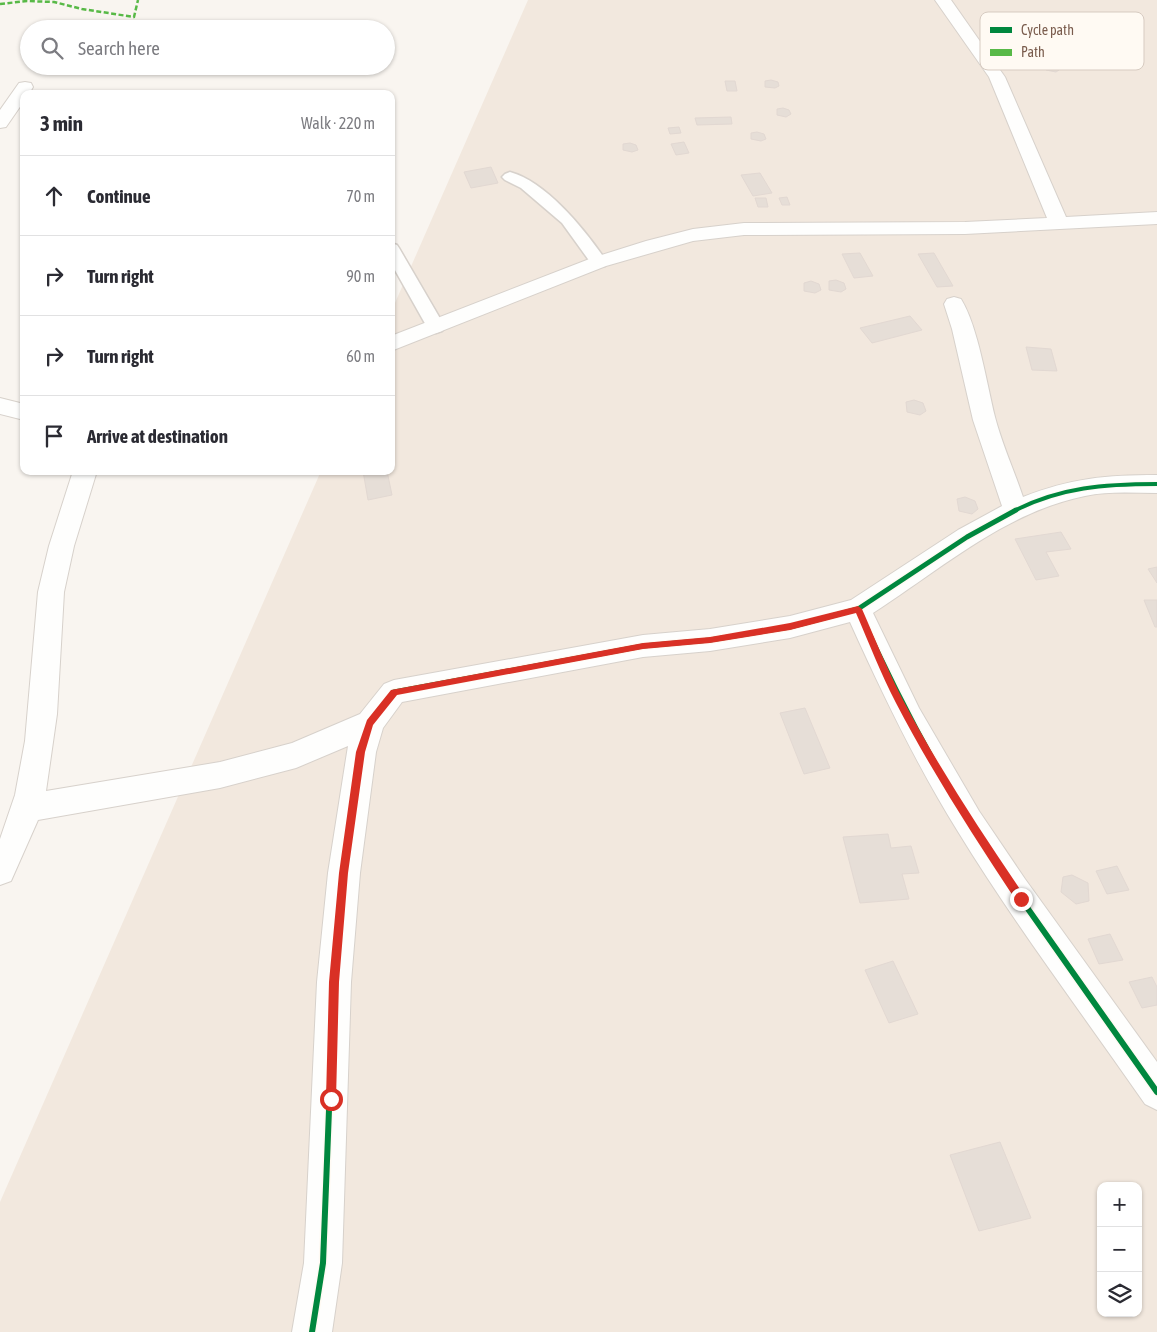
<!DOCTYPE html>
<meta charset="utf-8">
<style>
body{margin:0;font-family:"Asap Condensed",sans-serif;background:#f2f2f3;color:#2b2b33}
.controls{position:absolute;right:15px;bottom:15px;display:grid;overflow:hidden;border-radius:10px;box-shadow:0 1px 4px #0004}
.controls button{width:45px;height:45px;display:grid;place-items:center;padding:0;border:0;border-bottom:1px solid #e1e1e2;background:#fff;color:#2b2b33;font:25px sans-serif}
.stop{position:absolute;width:15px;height:15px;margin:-11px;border:4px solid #d93025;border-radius:50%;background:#fff}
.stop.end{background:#d93025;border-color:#fff;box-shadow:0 1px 5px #0008}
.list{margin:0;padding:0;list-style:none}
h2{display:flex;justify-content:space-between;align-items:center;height:65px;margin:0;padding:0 20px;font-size:21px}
h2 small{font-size:16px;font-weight:400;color:#7c7c81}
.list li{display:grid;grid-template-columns:32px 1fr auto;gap:15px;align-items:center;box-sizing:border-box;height:80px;padding:0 20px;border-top:1px solid #e1e1e2}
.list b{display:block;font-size:19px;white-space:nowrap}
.list em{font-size:16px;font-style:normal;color:#7c7c81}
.icon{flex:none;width:28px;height:28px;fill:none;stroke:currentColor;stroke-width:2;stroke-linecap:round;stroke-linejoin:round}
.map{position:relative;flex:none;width:1157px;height:1332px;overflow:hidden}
.search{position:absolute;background:#fff;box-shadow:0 1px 4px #0004;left:20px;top:20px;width:375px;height:55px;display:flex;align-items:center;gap:12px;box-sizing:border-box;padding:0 18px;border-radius:28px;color:#7c7c81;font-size:19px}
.panel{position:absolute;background:#fff;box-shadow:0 1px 4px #0004;left:20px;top:90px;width:375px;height:385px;border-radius:10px}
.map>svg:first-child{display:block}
.residential{fill:#f2e8de;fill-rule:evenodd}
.building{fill:#e6ded7;stroke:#e2d8d2}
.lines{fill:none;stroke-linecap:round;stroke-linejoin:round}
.service-casing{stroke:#d7d1cb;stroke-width:3}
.minor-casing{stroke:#d7d1cb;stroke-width:2}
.service{fill:#fefefd;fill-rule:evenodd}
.minor{fill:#fefefd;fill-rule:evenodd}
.quiet{stroke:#58b947;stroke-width:2.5;stroke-dasharray:5 2.5;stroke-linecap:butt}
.cycleway-far2-casing{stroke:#fffaf3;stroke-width:6}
.cycleway-far1-casing{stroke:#fffaf3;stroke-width:8}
.cycleway-casing{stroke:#fffaf3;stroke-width:9}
.cycleway-far2{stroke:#00873e;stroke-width:4}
.cycleway-far1{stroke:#00873e;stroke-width:5}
.cycleway{stroke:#00873e;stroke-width:6}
.route{fill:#d93025}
.key{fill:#fffaf3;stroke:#d7cbc1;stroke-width:1}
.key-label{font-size:14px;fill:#7a5c4d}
</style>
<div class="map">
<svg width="1157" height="1332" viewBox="0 0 1157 1332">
<rect width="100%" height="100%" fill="#f9f5f0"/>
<path class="residential" d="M528 0H1157V1332H0V1202L321 471H391V312ZM1101 1186H1138V1313H1101Z"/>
<path class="building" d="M112 24 113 29H93V27Z
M1050 64 1057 65 1059 70 1056 72 1046 70 1045 65Z
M771 80 778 82 779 86 775 88 765 87V81Z
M725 81H735L737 91H727Z
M783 108 789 110 791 114 786 117 777 115V109Z
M731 117 732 124 697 125 695 118Z
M679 127 681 133 670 134 668 128Z
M757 132 764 134 766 139 761 141 751 139V133Z
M684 142 689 153 676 155 671 144Z
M630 143 636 145 638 150 632 152 623 150V144Z
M491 167 498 183 471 188 464 172Z
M760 173 772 193 753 196 741 175Z
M787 197 790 205H782L779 198Z
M755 198H766L768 207H758Z
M860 253 873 276 854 278 842 254Z
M934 253 953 286 937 287 918 254Z
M836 280 844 283 846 289 841 292 829 290V281Z
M811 281 819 284 821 290 815 293 804 291V283Z
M910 316 922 330 872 343 860 328Z
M1026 347 1051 349 1057 371 1032 370Z
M914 400 923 403 926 411 920 415 907 412 906 402Z
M363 471H387L392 495 368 500Z
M965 497 975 501 978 509 972 514 959 511 957 499Z
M1061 532 1071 549 1046 552 1059 576 1036 580 1015 539Z
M1157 567V583L1148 569Z
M1144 600H1157V627H1155Z
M805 708 830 768 804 774 780 713Z
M888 834 891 848 911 846 919 873 902 874 909 899 860 903 843 837Z
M1117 866 1129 890 1107 894 1096 871Z
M1072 875 1088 883 1089 901 1076 904 1061 892 1063 877Z
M1110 934 1123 960 1099 964 1088 939Z
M893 961 918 1014 889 1023 865 970Z
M1152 977 1157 987V1005L1142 1008 1129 982Z
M1000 1142 1031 1218 979 1231 950 1155Z"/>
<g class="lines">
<defs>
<path id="service" d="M510 172C547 182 586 231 607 262L605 266H593L562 223 521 188 505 180 502 177 505 174Z
M391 243 397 245 399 248 445 327 442 331 436 333 430 331 427 327 391 263Z"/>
<path id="minor" d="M935 0H951L1005 77 1066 217 1157 212V224L965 234 744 235 693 241 606 266 391 351V336L592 258 646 241 693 229 744 223 965 222 1047 218 989 77Z
M25 82 31 83 33 87 29 94H24V101L6 127 0 128V110L19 83Z
M954 297 961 299C978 326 987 385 995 417 1002 444 1014 470 1023 497 1071 478 1106 475 1157 475V493C1133 493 1108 491 1085 496 1005 512 940 570 873 613L919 708 979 811 1025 879 1157 1062V1110L1145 1104C1082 1013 1015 925 957 830 916 764 882 693 850 622L790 638 710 651 643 657 402 702 383 728 376 752 360 873 351 982 342 1263 332 1332H292L304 1263 317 982 328 873 348 746 296 768 220 788 38 820 11 881 0 885V839L15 795 25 741 38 592 49 546 73 471H97L74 546 64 592 57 714 46 791 220 762 292 743 360 714 384 684 394 680 643 635 710 629 790 616 851 600 958 530 1002 506 973 420 952 329 944 304 947 299Z
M0 398 24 404V420L0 414Z"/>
</defs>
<use href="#service" class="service-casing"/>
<use href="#minor" class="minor-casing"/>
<use href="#service" class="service"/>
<use href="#minor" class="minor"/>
<path class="quiet" d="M0 4 27 1 54 2 82 9 134 17 138 0"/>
<defs>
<path id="cycleway-far2" d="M1014 511C1061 487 1105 484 1157 484"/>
<path id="cycleway-far1" d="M344 873 361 752 370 723 394 692 643 646 710 640 790 627 858 609
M1002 873C946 789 899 701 858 609L967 537 1016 510"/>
<path id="cycleway" d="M1002 872 1157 1092
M312 1332 323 1263 334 982 344 872"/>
</defs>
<use href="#cycleway-far2" class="cycleway-far2-casing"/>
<use href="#cycleway-far1" class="cycleway-far1-casing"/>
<use href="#cycleway" class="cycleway-casing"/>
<use href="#cycleway-far2" class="cycleway-far2"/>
<use href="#cycleway-far1" class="cycleway-far1"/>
<use href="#cycleway" class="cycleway"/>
</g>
<path class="route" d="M858 606 862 609C875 639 888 671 903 700 939 768 981 832 1024 895V902H1017C974 837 932 772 896 703 881 674 869 643 856 613L790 630 710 643 643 649 397 695 373 725 365 752 348 873 339 982 336 1099 334 1103 331 1105 327 1103 326 1099 329 982 339 873 356 752 367 720 391 690 643 643 710 637 790 623Z"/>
<rect x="980" y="12" width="164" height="58" rx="8" class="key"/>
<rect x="990" y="27" width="22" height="6" fill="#00873e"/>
<rect x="990" y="49" width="22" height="7" fill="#58b947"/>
<g class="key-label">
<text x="1021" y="35">Cycle path</text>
<text x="1021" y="57">Path</text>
</g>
</svg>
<div class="controls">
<button>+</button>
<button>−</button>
<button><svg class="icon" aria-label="layers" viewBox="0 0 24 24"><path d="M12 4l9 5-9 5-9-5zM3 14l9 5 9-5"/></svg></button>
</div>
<div class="stop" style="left:331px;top:1099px"></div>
<div class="stop end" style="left:1021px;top:899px"></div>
<div class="search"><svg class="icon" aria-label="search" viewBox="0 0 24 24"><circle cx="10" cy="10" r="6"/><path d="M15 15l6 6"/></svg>Search here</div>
<section class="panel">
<h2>3 min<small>Walk · 220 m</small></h2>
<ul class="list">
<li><svg class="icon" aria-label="ahead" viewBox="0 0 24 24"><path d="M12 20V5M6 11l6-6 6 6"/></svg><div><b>Continue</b></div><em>70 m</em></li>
<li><svg class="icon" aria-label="right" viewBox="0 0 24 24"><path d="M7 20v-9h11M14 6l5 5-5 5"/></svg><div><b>Turn right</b></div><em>90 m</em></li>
<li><svg class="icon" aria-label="right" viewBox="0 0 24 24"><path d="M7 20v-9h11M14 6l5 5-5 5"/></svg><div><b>Turn right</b></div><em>60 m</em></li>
<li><svg class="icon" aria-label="arrive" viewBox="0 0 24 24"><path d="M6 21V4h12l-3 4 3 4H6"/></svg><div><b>Arrive at destination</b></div></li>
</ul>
</section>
</div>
